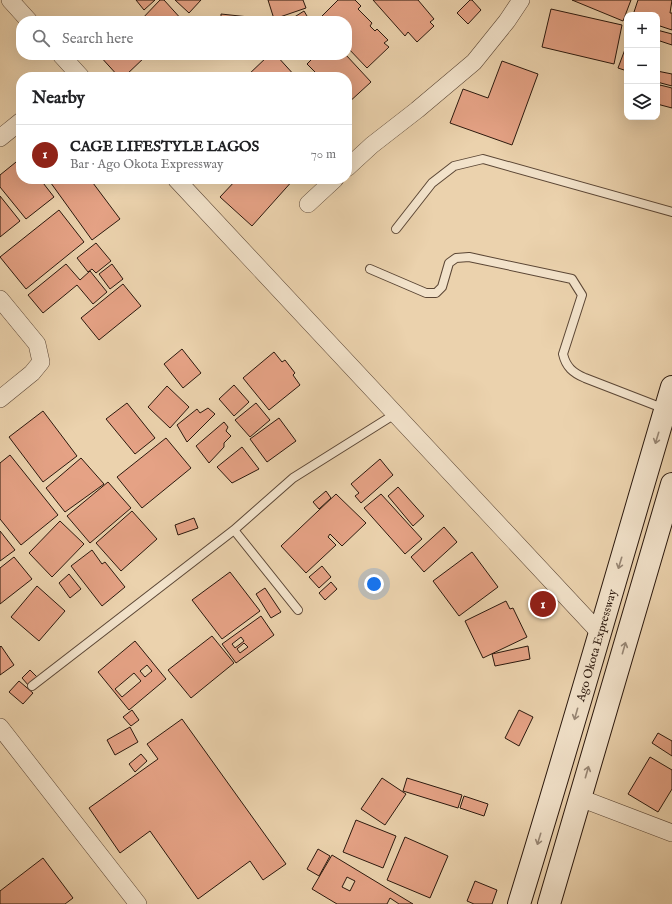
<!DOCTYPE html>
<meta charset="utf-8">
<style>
body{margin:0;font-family:"IM FELL English",serif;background:#f2f2f2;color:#202124}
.controls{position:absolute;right:12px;top:12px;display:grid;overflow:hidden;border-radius:8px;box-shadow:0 4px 16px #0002}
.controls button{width:36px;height:36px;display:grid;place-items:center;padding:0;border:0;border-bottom:1px solid #e0e0e0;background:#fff;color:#202124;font:20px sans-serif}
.you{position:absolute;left:374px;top:584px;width:14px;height:14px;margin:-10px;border:3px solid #fff;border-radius:50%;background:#1a73e8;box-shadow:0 0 0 6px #1a73e833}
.badge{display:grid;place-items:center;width:26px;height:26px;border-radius:50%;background:#8f2418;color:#fff;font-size:13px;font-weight:700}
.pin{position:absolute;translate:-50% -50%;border:2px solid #fff;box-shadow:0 1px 4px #0006}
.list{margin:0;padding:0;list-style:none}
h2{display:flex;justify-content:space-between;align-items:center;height:52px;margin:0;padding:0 16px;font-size:17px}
h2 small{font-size:13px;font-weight:400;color:#757577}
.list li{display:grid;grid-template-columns:26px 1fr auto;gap:12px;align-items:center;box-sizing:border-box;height:60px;padding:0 16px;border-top:1px solid #e0e0e0}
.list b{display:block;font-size:15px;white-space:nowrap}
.list p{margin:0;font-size:13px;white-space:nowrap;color:#757577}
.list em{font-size:13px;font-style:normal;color:#757577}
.icon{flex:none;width:22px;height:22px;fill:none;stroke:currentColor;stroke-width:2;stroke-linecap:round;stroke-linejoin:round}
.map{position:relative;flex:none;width:672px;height:904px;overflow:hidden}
.search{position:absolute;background:#fff;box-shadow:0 4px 16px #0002;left:16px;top:16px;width:336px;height:44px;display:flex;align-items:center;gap:10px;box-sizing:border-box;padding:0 14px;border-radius:16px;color:#757577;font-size:15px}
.panel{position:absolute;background:#fff;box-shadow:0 4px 16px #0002;left:16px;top:72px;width:336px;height:112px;border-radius:16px}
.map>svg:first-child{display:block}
.building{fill:#e5a285;stroke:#2b180d;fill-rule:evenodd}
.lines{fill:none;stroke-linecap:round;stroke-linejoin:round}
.service-casing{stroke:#5b4635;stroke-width:10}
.minor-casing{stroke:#5b4635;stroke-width:18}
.secondary-casing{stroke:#2b180d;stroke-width:24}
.service{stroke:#f2e2ca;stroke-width:8}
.minor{stroke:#f2e2ca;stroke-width:17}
.secondary{stroke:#f2e2ca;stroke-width:22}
.oneway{stroke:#988775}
.labels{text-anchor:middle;stroke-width:3;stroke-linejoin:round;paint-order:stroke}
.street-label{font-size:12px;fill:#2b180d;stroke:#f2e2ca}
</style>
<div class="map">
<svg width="672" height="904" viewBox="0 0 672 904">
<rect width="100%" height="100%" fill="#ebd2ad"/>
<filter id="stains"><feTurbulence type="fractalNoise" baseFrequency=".005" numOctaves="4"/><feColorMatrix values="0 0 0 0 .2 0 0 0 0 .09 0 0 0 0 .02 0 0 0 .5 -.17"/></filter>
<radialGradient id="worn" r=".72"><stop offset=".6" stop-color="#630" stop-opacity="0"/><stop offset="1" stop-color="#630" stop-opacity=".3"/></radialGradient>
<path class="building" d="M136 0H155L144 10Z
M160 0H164L183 21H140Z
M175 0H201L189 13Z
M268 0H303L306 8 274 19Z
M338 0H355L361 6 358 9 372 23 370 26 375 31 377 29 388 40 384 43 389 47 367 68 347 47V21H322L320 18Z
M373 0H418L434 19 430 22 434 26 417 42 408 32 405 36Z
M470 0H472L481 10 468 24 457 13Z
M572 0H631L623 21Z
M638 0H672L670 13H672V30L657 25V15H633Z
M551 9 622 25 614 64 542 47Z
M304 11 310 21H288Z
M221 14 249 17V21H221Z
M657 30 672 34V45L657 40Z
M627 44V71L618 68Z
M99 55H147L124 77H119Z
M223 55H245V57Z
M269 55H276L296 77H246Z
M316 55H346L371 82 347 104V77H320L307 64Z
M502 61 538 74 512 145 450 123 463 89 488 98Z
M657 71 672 74V86L657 82Z
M660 85 672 88V108L657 104V96Z
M21 158V179H40L54 197 26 219 0 187V175Z
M48 179H90L120 219 92 240Z
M237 179H294L252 226 220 197Z
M0 196 20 221 0 237Z
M59 210 84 242 26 289 0 257Z
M96 243 111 261 96 273 92 269 88 272 77 258Z
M66 264 80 280 90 271 107 292 93 304 77 285 43 313 28 295Z
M112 264 123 279 110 289 99 274Z
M123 284 141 306 99 340 81 318Z
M182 349 201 373 183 388 164 364Z
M274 352 282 362 285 360 295 373 293 375 300 385 269 410 243 378Z
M234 385 249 402 234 416 219 399Z
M167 386 189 407 170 428 148 407Z
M127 403 155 438 135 454 106 419Z
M256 403 270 420 250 437 235 420Z
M208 408 215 414 187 442 177 425 197 409 200 413Z
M43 411 77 456 43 482 9 437Z
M279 418 296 441 267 462 250 439Z
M224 422 228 427 226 431 231 436 224 443V447L209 463 196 446Z
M166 438 191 468 142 508 117 477Z
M242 447 259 469 232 483 217 467Z
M10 455 58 515 21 545 0 519V463Z
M81 458 104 484 65 512 46 488Z
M380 459 393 475 361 503 355 496 359 493 351 484Z
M108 482 131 508 90 543 67 516Z
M398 487 424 516 413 526 388 496Z
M326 491 331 498 319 509 313 502Z
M336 494 366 523 342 546 330 534 328 537 336 545 306 573 281 546Z
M381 494 422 539 405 554 364 508Z
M132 511 157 539 121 571 96 543Z
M194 518 198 528 178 535 175 525Z
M60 521 84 544 52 577 29 553Z
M444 527 457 542 424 572 411 557Z
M0 531 15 550 0 561Z
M92 550 102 564 105 562 125 587 102 606 71 566Z
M472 552 498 587 459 616 433 581Z
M14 557 32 579 0 604V568Z
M322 566 331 577 319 588 309 577Z
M230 572 260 611 222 639 192 600Z
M69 574 81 589 70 598 59 583Z
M331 582 337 589 325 600 319 593Z
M37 586 65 611 39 641 11 617Z
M265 588 281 612 271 618 256 594Z
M506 601 510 609 513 608 527 637 483 658 465 621Z
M261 616 274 635 236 663 222 644ZM241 637 244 641 235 648 232 644ZM244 643 248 647 240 653 237 649Z
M212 636 234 663 191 698 168 670Z
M135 641 166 679 129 710 98 672ZM147 665 152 671 145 677 140 671ZM134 673 141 681 122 697 115 689Z
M1 646 14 665 0 675V647Z
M528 646 530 659 495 666 492 654Z
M30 670 37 677 29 686 22 678Z
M19 681 33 693 23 704 9 692Z
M132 710 139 720 131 726 123 717Z
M519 710 533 717 519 746 505 738Z
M182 719 286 864 263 880 250 861 198 899 150 831 120 853 89 808 158 759 147 744Z
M130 727 138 742 115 755 107 740Z
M658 733 672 741V756L652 743Z
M141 754 147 761 135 772 129 764Z
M650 757 672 770V789L658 812 628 794Z
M382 778 406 794 385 825 361 809Z
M407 778 462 795 458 808 403 791Z
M464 796 488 804 484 816 460 808Z
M356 820 396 836 383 868 343 852Z
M405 837 448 856 430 898 387 880Z
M318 849 330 856 319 876 307 869Z
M332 855 413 904H399L390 898 387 904H337L312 889ZM347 877 355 881 350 891 342 887Z
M43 858 73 898 65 904H0V891Z
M475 881 497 890 492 904H474L467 901Z"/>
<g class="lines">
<defs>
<path id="service" d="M396 229 432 183 454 166 483 159 672 212
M370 269 426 293H436L442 287 449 263 456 258 469 257 572 279 582 295 563 354C566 367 573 373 585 378L665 409
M234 530 298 610
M32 686 234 530 293 478 395 414"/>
<path id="minor" d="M10 0 29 21
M61 55 81 77
M0 138 21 121
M347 168 372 145 417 110 474 62 507 21 521 0
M176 179 599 632
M308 204 335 179
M0 299 37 344 41 362 32 373 0 399
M0 727 138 904
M580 798 672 833"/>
<g id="secondary">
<path id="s1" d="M519 904C572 732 621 559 672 387"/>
<path d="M549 904 672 484"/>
</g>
</defs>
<use href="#service" class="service-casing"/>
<use href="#minor" class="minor-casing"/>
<use href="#secondary" class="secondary-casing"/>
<use href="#service" class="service"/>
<use href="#minor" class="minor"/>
<use href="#secondary" class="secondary"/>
</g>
<defs><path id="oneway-shaft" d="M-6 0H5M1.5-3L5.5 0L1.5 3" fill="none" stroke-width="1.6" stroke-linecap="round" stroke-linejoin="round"/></defs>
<g class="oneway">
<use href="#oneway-shaft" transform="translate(657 438) rotate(107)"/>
<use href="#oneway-shaft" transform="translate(620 563) rotate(107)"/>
<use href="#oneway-shaft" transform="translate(624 648) rotate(-74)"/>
<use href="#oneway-shaft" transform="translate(576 714) rotate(106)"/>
<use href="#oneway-shaft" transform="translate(587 772) rotate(-74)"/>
<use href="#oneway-shaft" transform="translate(539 839) rotate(107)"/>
</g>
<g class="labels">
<g class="street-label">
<text dy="4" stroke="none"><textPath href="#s1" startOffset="270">Ago Okota Expressway</textPath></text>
</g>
</g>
<rect width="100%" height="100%" filter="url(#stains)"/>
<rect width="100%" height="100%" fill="url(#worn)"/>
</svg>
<div class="controls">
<button>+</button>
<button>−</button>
<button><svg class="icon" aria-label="layers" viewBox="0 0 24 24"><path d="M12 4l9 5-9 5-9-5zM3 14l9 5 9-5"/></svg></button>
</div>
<div class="you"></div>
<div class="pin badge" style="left:543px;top:604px">1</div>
<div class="search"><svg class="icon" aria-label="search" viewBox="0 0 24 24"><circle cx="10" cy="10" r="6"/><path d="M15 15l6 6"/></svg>Search here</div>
<section class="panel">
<h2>Nearby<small></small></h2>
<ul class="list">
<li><span class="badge">1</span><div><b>CAGE LIFESTYLE LAGOS</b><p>Bar · Ago Okota Expressway</p></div><em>70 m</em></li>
</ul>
</section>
</div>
